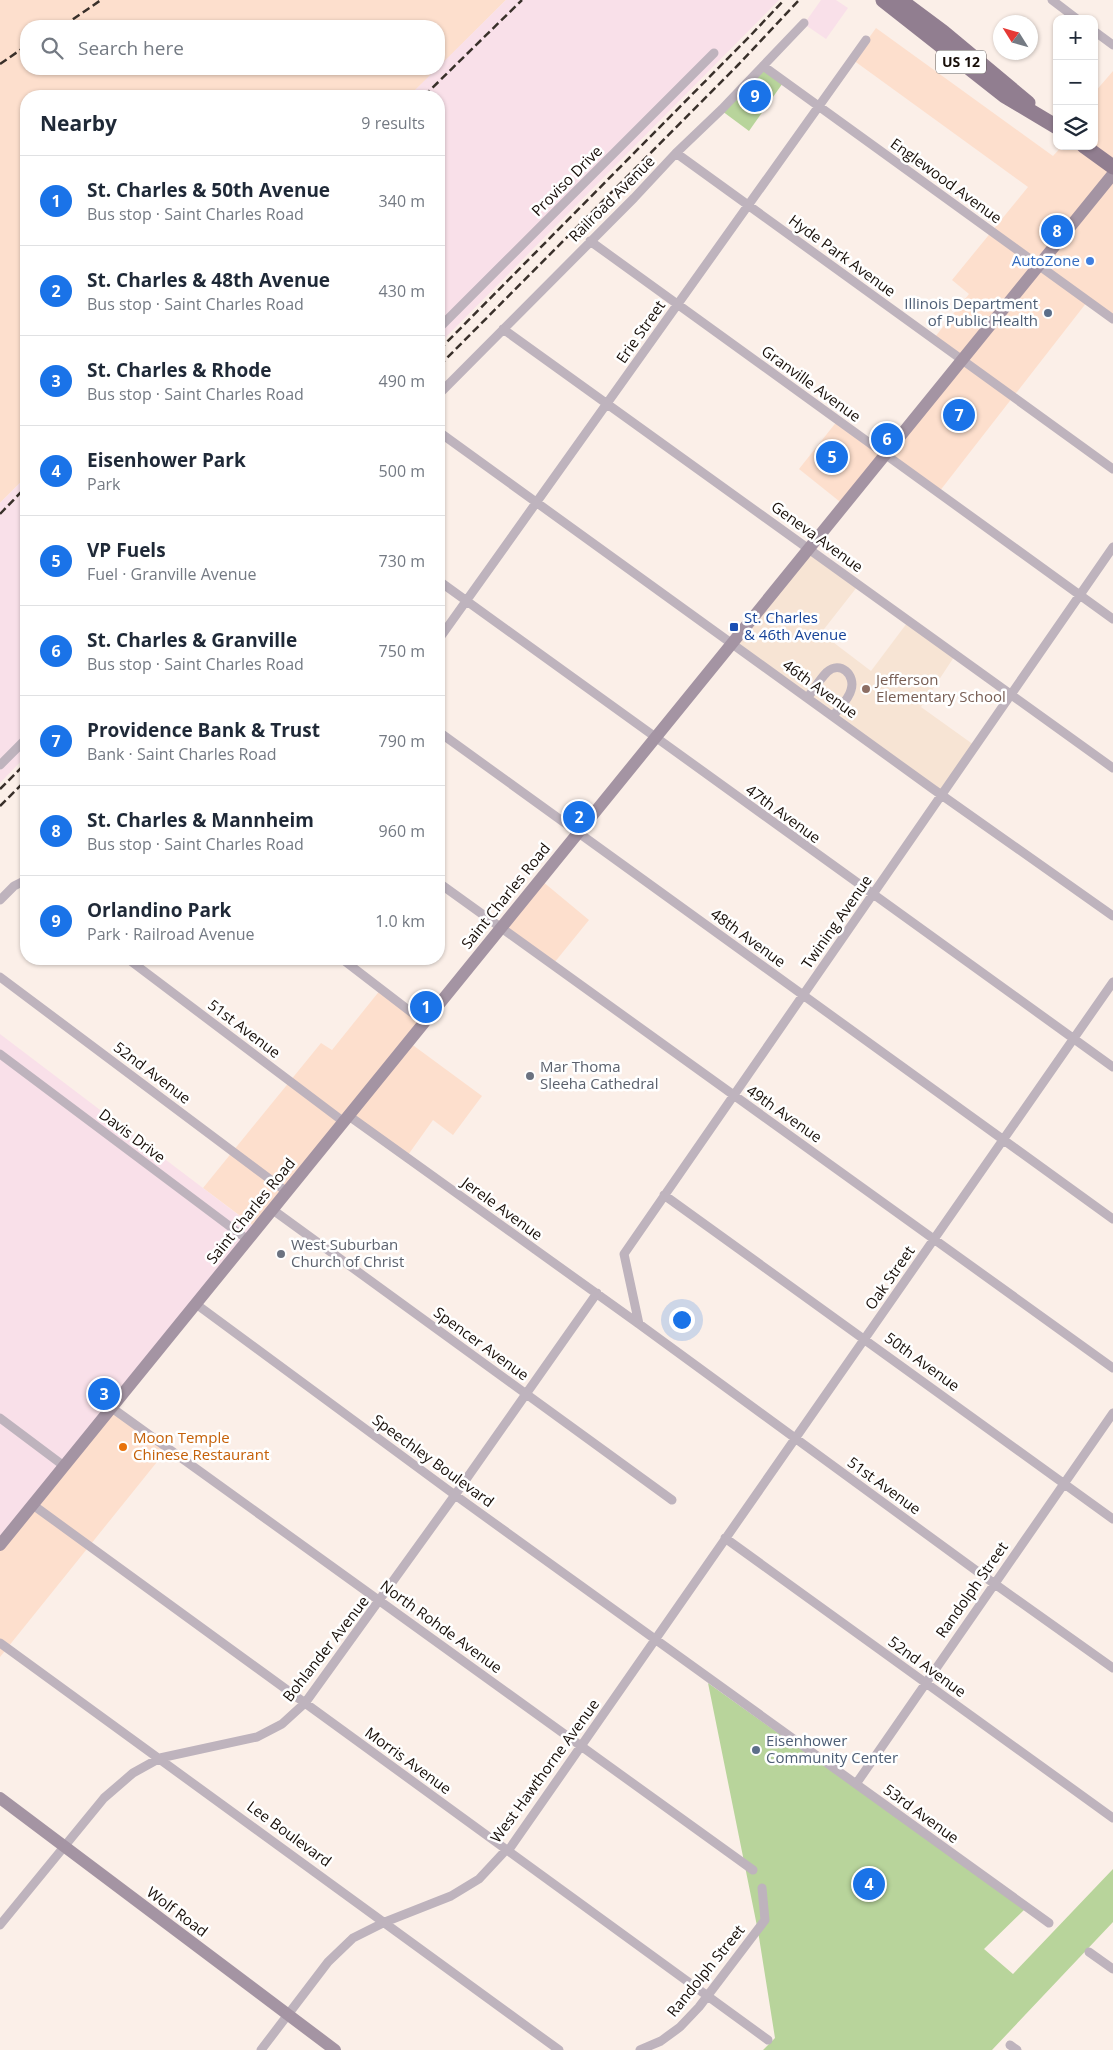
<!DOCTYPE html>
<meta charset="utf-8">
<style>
body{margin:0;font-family:"Open Sans",sans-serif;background:#f2f2f3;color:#1f2937}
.controls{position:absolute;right:15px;top:15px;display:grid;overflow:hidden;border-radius:10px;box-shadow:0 1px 4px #0004}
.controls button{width:45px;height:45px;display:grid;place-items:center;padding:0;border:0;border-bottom:1px solid #e0e1e3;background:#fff;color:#1f2937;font:25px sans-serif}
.compass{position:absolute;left:993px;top:15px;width:45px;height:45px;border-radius:50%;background:#fff;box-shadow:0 1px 4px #0004;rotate:307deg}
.you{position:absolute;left:681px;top:1319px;width:18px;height:18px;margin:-12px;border:4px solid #fff;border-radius:50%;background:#1a73e8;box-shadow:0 0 0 8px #1a73e833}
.badge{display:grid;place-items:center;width:32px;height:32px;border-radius:50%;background:#1a73e8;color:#fff;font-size:16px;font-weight:700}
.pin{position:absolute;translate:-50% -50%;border:2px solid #fff;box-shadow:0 1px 5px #0006}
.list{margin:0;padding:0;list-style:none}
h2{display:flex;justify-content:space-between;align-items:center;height:65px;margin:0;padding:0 20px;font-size:21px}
h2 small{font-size:16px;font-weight:400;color:#747a83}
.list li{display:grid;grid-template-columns:32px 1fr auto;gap:15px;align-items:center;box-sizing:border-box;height:90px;padding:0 20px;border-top:1px solid #e0e1e3}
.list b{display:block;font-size:19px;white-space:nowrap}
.list p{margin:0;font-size:16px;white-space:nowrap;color:#747a83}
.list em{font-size:16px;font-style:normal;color:#747a83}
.icon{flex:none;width:28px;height:28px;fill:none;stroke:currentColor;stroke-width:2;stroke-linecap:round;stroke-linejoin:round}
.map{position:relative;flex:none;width:1113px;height:2050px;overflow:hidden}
.search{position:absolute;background:#fff;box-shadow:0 1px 4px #0004;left:20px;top:20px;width:425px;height:55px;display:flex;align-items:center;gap:12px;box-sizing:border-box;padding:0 18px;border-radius:20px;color:#747a83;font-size:19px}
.panel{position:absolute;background:#fff;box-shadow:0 1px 4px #0004;left:20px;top:90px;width:425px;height:875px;border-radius:20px}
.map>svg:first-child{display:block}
.built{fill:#fddfcd}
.industrial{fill:#f9e0e9}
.education{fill:#f7e4d4}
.green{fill:#b8d49b}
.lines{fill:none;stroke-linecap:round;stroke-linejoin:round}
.street{stroke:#beb3bd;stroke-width:9}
.secondary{stroke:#a494a3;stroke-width:12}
.primary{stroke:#917e90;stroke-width:15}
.rail{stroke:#39302a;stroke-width:2.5;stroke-dasharray:8 4;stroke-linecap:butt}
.shop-dot{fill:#3f7fe0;stroke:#fff;stroke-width:2}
.service-dot{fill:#5c6f8a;stroke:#fff;stroke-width:2}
.transit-dot{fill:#1a4fb4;stroke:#fff;stroke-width:2}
.education-dot{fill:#8d6e63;stroke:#fff;stroke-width:2}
.worship-dot{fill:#6b7280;stroke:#fff;stroke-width:2}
.food-dot{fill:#e8710a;stroke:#fff;stroke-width:2}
.labels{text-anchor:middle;stroke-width:5;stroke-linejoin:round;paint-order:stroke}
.shield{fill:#fff;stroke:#5d5652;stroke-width:1}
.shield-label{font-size:14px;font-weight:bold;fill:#170e08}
.street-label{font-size:15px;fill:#170e08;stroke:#fff}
.shop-label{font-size:15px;fill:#366cbe;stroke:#fff;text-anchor:end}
.service-label{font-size:15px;fill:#4e5e75;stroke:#fff;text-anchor:end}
.transit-label{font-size:15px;fill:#164399;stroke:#fff;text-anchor:start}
.education-label{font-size:15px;fill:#785e54;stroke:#fff;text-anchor:start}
.worship-label{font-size:15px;fill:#5b616d;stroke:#fff;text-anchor:start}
.food-label{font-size:15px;fill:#c56008;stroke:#fff;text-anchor:start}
</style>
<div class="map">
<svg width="1113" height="2050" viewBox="0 0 1113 2050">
<rect width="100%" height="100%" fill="#fbefe8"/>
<path class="built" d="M0 0H506L439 67V26H26V69H437L409 96H26V477L0 503Z
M876 28 1053 156 1062 146H1081L1113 169 964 357 935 337 969 294 952 280 1028 187 853 60Z
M1113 71V164L1094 146V93Z
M1113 177V320L1087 302 939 492 888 455Z
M838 420 886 453 844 505 799 469Z
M542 881 589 920 554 963 505 927Z
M381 989 424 1021 255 1227 203 1188 321 1043 332 1050Z
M410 1043 482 1096 453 1135 433 1120 408 1155 353 1115Z
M114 1407 169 1447 0 1657V1549Z"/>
<path class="industrial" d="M506 0H779L439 344V96H409Z
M821 0H836L848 8 826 39 804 24Z
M26 477V756L0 783V503Z
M0 1034 257 1229 0 1542Z"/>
<path class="education" d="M809 553 857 587 821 633 871 671 907 623 954 657 921 707 974 745 942 792 736 643Z"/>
<path class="green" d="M765 66 785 80 749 131 722 111Z
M708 1683 1025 1909 984 1949 1013 1974 1113 1869V1922L992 2050H763L775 2038 758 1931Z"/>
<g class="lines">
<path class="street" d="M1052 0 1077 19
M1094 31 1113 45
M763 66 1113 319
M676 153 1113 469
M590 241 1113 619
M439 328 714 53
M503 329 1113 768
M439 394 634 198 676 153 722 109 804 23
M439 432 933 789 1113 916
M439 581 1113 1067
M439 639 866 40
M808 697C814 689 820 679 827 672 840 660 856 675 851 690 849 699 839 708 834 715
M439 732 1113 1219
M0 765 26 739
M439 883 1113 1368
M0 900 14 886 22 882 26 883
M128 959 344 1122
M342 959 424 1022
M0 977 287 1192
M0 1054 248 1240
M349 1116 639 1324 985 1577 1113 1668
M664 1195 1113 1519
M273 1210 672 1500
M196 1304 455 1495 1049 1923
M639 1324 624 1254 1113 547
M112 1408 753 1870
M0 1418 64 1466
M33 1505 768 2040
M725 1538 1113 1818
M0 1643 559 2050
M856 1784 1113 1413
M0 1925 104 1798 133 1773 160 1758 257 1737 282 1724 305 1703 455 1495 597 1293
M1089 1952 1113 1969
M1010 2045 1017 2050
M261 2050 328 1962 353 1938 385 1922 451 1896 479 1879 506 1850 508 1851 1113 982
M640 2050 661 2041 680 2027 699 2007 765 1920 762 1888"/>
<path class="secondary" d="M0 1545 1113 174
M0 1798 335 2050"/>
<path class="primary" d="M883 0 1005 96 1057 127
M900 0 943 32 1028 103
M1084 146 1113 167"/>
<path class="rail" d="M63 26 101 0
M0 64 26 46
M424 96 522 0
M439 350 750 36 784 0
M439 366 739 64 799 0
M0 514 26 487
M0 789 26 763
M0 806 26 780"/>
</g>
<circle class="shop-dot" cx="1090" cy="261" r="5"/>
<g class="service-dot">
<circle cx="1048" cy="313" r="5"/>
<circle cx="756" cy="1750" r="5"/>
</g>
<rect class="transit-dot" x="729" y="622" width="10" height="10" rx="2.5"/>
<circle class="education-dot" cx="866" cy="689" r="5"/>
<g class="worship-dot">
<circle cx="530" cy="1076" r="5"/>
<circle cx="281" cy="1254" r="5"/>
</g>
<circle class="food-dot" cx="123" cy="1447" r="5"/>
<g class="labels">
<rect class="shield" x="936" y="50.5" width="50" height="23" rx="4"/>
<g class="shield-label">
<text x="961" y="67">US 12</text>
</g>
<g class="street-label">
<text transform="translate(567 181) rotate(-45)" y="5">Proviso Drive</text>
<text transform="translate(946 181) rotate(36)" y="5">Englewood Avenue</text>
<text transform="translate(612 199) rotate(-45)" y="5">Railroad Avenue</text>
<text transform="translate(842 256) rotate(36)" y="5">Hyde Park Avenue</text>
<text transform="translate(641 332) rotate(-55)" y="5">Erie Street</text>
<text transform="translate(811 384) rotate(36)" y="5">Granville Avenue</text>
<text transform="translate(817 537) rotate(36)" y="5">Geneva Avenue</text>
<text transform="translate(820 689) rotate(36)" y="5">46th Avenue</text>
<text transform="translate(783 814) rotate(36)" y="5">47th Avenue</text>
<text transform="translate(506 896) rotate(-51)" y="5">Saint Charles Road</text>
<text transform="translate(837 922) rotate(-55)" y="5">Twining Avenue</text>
<text transform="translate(748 938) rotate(36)" y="5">48th Avenue</text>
<text transform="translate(244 1029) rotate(37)" y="5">51st Avenue</text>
<text transform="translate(152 1073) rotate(37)" y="5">52nd Avenue</text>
<text transform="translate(784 1114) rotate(35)" y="5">49th Avenue</text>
<text transform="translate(132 1136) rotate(37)" y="5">Davis Drive</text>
<text transform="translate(502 1209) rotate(36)" y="5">Jerele Avenue</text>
<text transform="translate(251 1211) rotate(-51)" y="5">Saint Charles Road</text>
<text transform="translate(890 1278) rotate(-55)" y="5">Oak Street</text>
<text transform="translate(481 1344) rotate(36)" y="5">Spencer Avenue</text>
<text transform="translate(922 1362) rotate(36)" y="5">50th Avenue</text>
<text transform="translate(433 1461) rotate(36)" y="5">Speechley Boulevard</text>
<text transform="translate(884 1486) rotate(36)" y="5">51st Avenue</text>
<text transform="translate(972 1590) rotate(-55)" y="5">Randolph Street</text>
<text transform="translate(441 1627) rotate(36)" y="5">North Rohde Avenue</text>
<text transform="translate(326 1649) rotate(-52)" y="5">Bohlander Avenue</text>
<text transform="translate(927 1667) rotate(36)" y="5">52nd Avenue</text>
<text transform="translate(408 1761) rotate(36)" y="5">Morris Avenue</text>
<text transform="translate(545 1771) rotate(-54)" y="5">West Hawthorne Avenue</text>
<text transform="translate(921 1814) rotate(36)" y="5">53rd Avenue</text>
<text transform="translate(289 1834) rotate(36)" y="5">Lee Boulevard</text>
<text transform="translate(177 1912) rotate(37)" y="5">Wolf Road</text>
<text transform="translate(706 1971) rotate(-51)" y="5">Randolph Street</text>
</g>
<g class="shop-label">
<text x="1080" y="266">AutoZone</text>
</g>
<g class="service-label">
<text x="1038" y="309">Illinois Department<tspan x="1038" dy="17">of Public Health</tspan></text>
<text x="766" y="1746" text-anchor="start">Eisenhower<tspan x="766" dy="17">Community Center</tspan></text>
</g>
<g class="transit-label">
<text x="744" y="623">St. Charles<tspan x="744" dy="17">&amp; 46th Avenue</tspan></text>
</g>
<g class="education-label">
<text x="876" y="685">Jefferson<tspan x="876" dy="17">Elementary School</tspan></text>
</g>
<g class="worship-label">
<text x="540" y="1072">Mar Thoma<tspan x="540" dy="17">Sleeha Cathedral</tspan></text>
<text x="291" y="1250">West Suburban<tspan x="291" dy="17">Church of Christ</tspan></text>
</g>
<g class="food-label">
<text x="133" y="1443">Moon Temple<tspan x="133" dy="17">Chinese Restaurant</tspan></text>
</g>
</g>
</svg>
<div class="controls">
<button>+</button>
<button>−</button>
<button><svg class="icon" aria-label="layers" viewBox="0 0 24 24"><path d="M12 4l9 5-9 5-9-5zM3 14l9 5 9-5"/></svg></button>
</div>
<svg class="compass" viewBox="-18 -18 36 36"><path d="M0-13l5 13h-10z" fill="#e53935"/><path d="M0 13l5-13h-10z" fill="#747a83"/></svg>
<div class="you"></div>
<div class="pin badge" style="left:426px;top:1007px">1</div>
<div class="pin badge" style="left:579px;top:817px">2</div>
<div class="pin badge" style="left:104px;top:1394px">3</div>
<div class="pin badge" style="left:869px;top:1884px">4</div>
<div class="pin badge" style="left:832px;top:457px">5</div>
<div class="pin badge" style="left:887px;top:439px">6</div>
<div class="pin badge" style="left:959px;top:415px">7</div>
<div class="pin badge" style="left:1057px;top:231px">8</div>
<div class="pin badge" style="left:755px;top:96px">9</div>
<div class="search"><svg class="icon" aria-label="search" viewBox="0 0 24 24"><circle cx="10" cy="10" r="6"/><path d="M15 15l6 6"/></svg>Search here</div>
<section class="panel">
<h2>Nearby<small>9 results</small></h2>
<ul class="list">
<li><span class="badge">1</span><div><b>St. Charles &amp; 50th Avenue</b><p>Bus stop · Saint Charles Road</p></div><em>340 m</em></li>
<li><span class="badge">2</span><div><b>St. Charles &amp; 48th Avenue</b><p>Bus stop · Saint Charles Road</p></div><em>430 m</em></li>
<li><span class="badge">3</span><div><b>St. Charles &amp; Rhode</b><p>Bus stop · Saint Charles Road</p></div><em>490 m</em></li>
<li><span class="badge">4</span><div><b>Eisenhower Park</b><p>Park</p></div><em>500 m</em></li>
<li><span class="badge">5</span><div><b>VP Fuels</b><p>Fuel · Granville Avenue</p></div><em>730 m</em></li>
<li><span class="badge">6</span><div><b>St. Charles &amp; Granville</b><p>Bus stop · Saint Charles Road</p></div><em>750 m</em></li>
<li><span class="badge">7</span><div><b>Providence Bank &amp; Trust</b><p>Bank · Saint Charles Road</p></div><em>790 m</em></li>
<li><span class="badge">8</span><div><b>St. Charles &amp; Mannheim</b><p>Bus stop · Saint Charles Road</p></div><em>960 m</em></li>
<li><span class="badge">9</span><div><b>Orlandino Park</b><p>Park · Railroad Avenue</p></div><em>1.0 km</em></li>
</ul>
</section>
</div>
